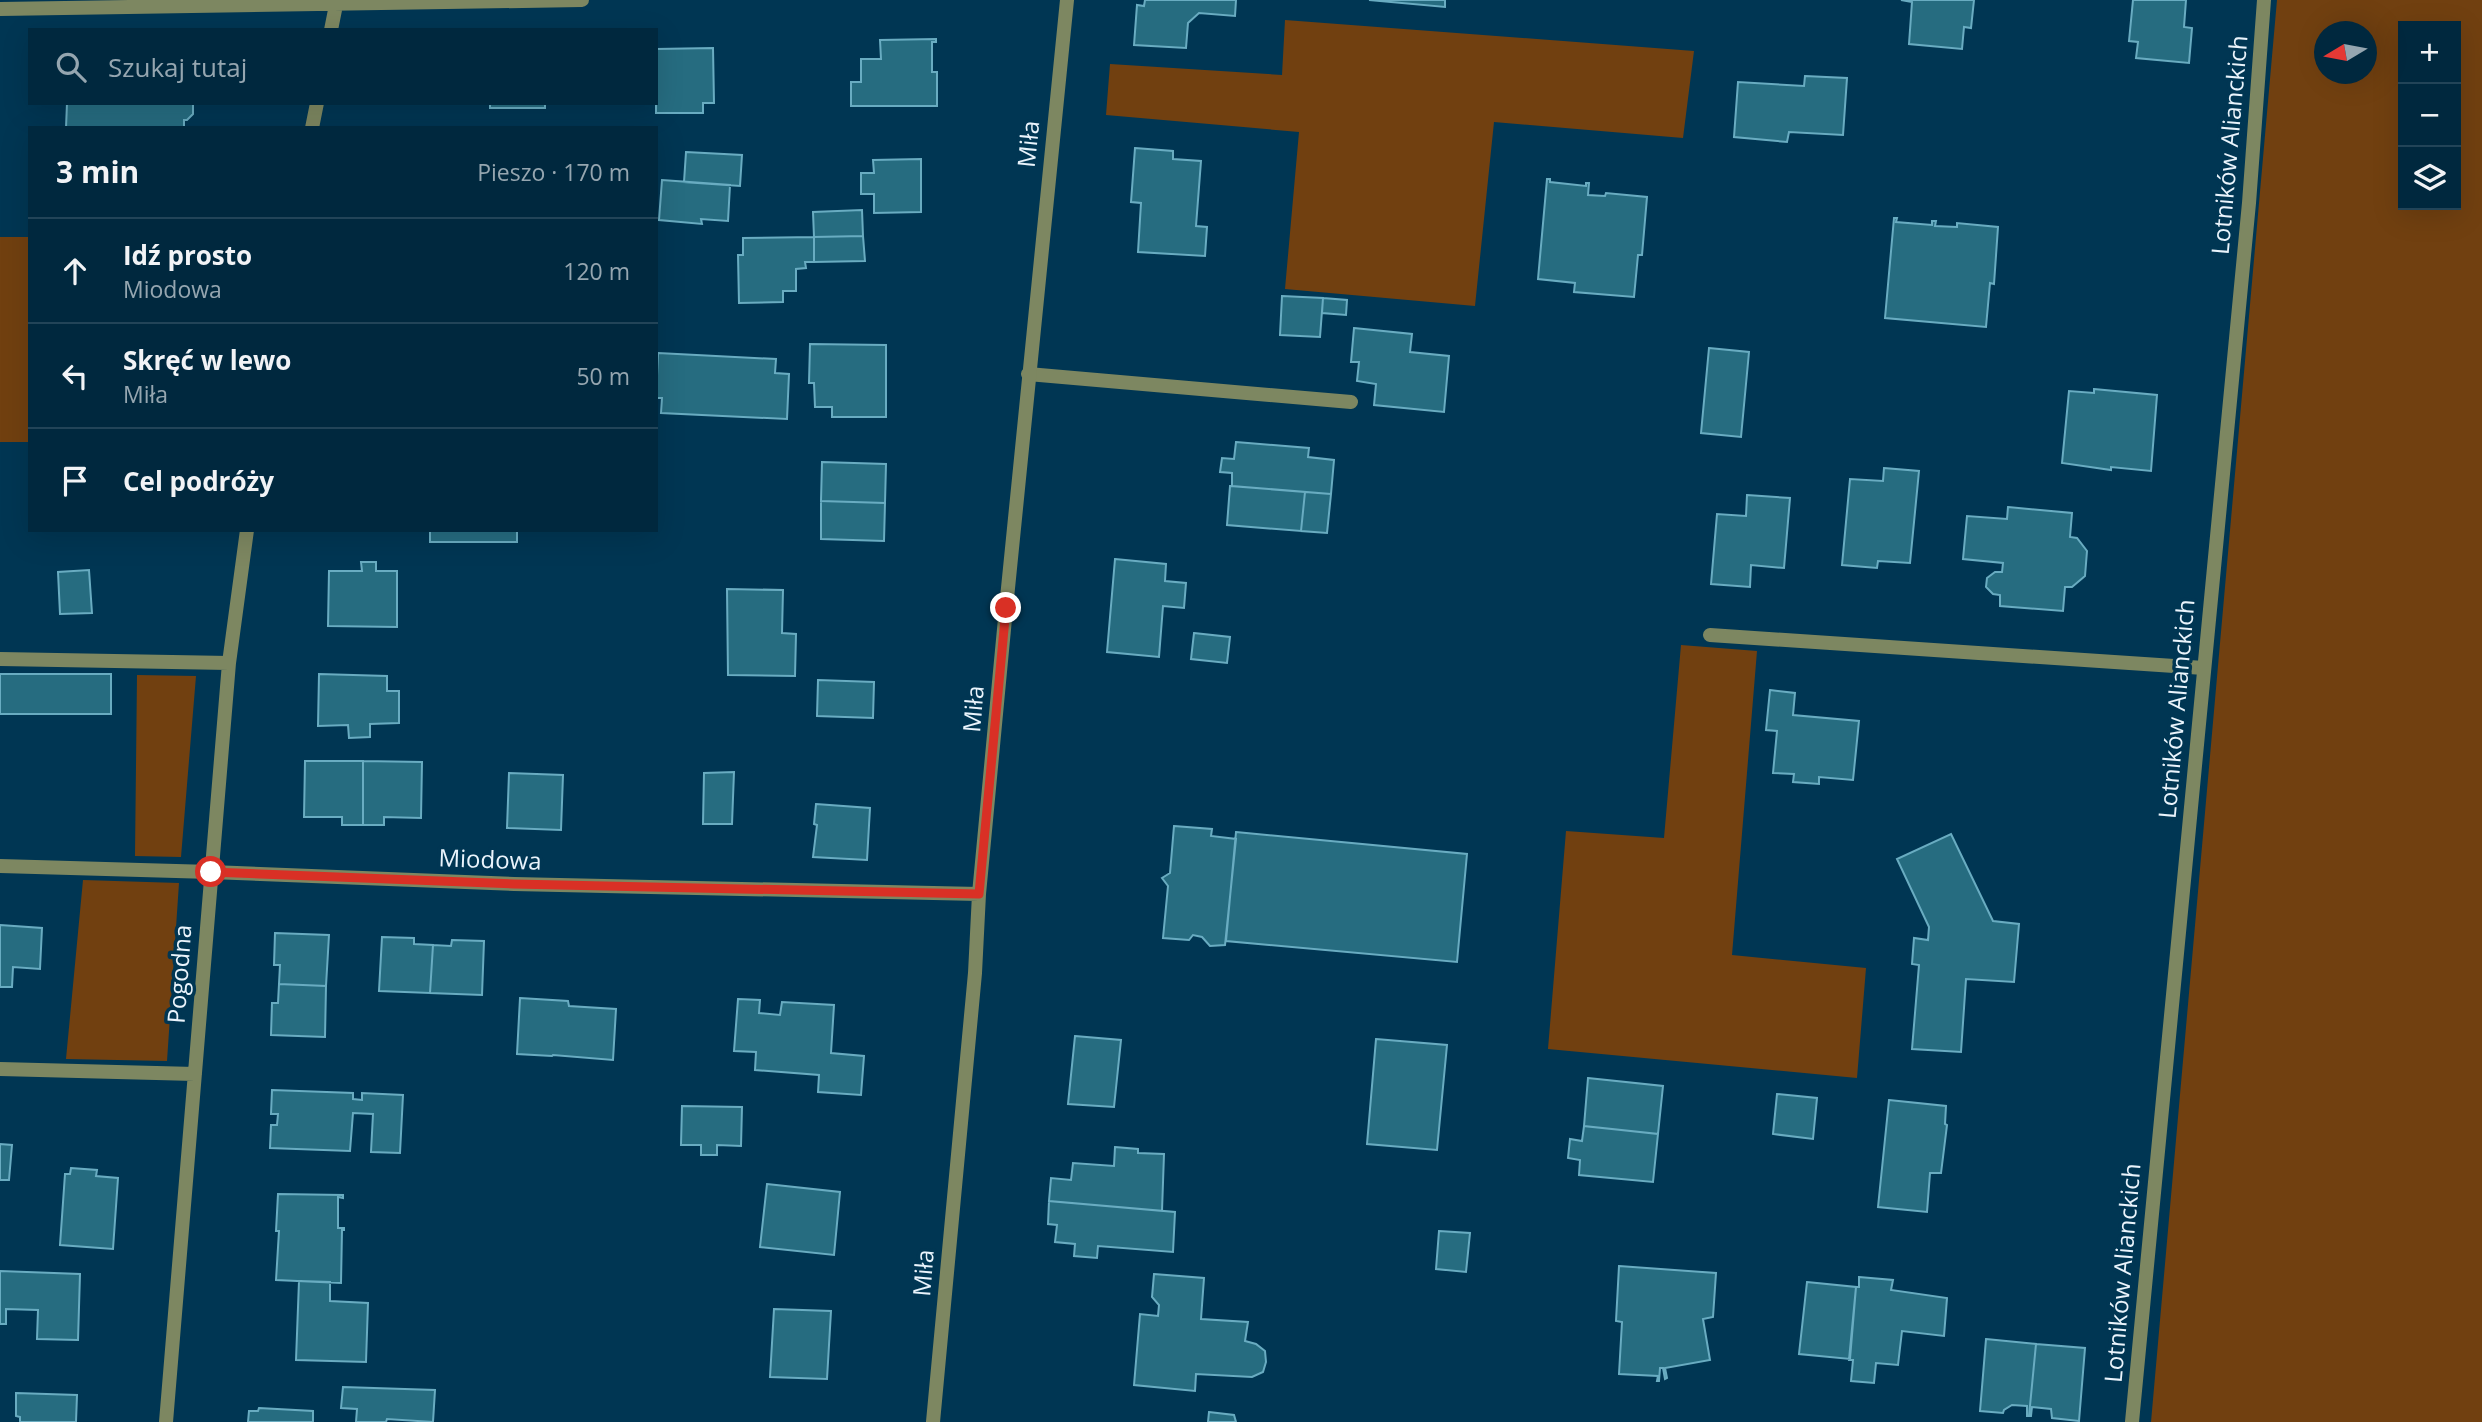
<!DOCTYPE html>
<html lang="pl">
<meta charset="utf-8">
<style>
body{margin:0;font-family:"Open Sans",sans-serif;background:#0a3045;color:#f1f3f6}
.controls{position:absolute;right:21px;top:21px;display:grid;overflow:hidden;border-radius:0px;box-shadow:0 7px 28px #0002}
.controls button{width:63px;height:63px;display:grid;place-items:center;padding:0;border:0;border-bottom:2px solid #224458;background:#00283e;color:#f1f3f6;font:35px sans-serif}
.compass{position:absolute;left:2314px;top:21px;width:63px;height:63px;border-radius:50%;background:#00283e;box-shadow:0 7px 28px #0002;rotate:260deg}
.stop{position:absolute;width:21px;height:21px;margin:-16px;border:5px solid #d93025;border-radius:50%;background:#fff}
.stop.end{background:#d93025;border-color:#fff;box-shadow:0 2px 7px #0008}
.list{margin:0;padding:0;list-style:none}
h2{display:flex;justify-content:space-between;align-items:center;height:91px;margin:0;padding:0 28px;font-size:30px}
h2 small{font-size:23px;font-weight:400;color:#95a6b0}
.list li{display:grid;grid-template-columns:46px 1fr auto;gap:21px;align-items:center;box-sizing:border-box;height:105px;padding:0 28px;border-top:2px solid #224458}
.list b{display:block;font-size:26px;white-space:nowrap}
.list p{margin:0;font-size:23px;white-space:nowrap;color:#95a6b0}
.list em{font-size:23px;font-style:normal;color:#95a6b0}
.icon{flex:none;width:38px;height:38px;fill:none;stroke:currentColor;stroke-width:2;stroke-linecap:round;stroke-linejoin:round}
.map{position:relative;flex:none;width:2482px;height:1422px;overflow:hidden}
.search{position:absolute;background:#00283e;box-shadow:0 7px 28px #0002;left:28px;top:28px;width:630px;height:77px;display:flex;align-items:center;gap:18px;box-sizing:border-box;padding:0 24px;border-radius:0px;color:#95a6b0;font-size:26px}
.panel{position:absolute;background:#00283e;box-shadow:0 7px 28px #0002;left:28px;top:126px;width:630px;height:406px;border-radius:0px}
.map>svg:first-child{display:block}
.green{fill:#714010;fill-rule:evenodd}
.building{fill:#266c80;stroke:#69acc1;stroke-width:2}
.lines{fill:none;stroke-linecap:round;stroke-linejoin:round}
.lane{stroke:#7d8761;stroke-width:14}
.street{stroke:#7d8761;stroke-width:14}
.route{stroke:#d93025;stroke-width:9}
.labels{text-anchor:middle;stroke-width:7;stroke-linejoin:round;paint-order:stroke}
.street-label{font-size:24px;fill:#eaf4fc;stroke:#003653}
</style>
<div class="map">
<svg width="2482" height="1422" viewBox="0 0 2482 1422">
<rect width="100%" height="100%" fill="#003653"/>
<path class="green" d="M2277 0H2482V1422H2151ZM2456 26V205H2403V26ZM2324 32H2366V74H2324Z
M1285 20 1694 51 1683 138 1494 122 1475 306 1285 289 1299 132 1106 115 1110 64 1282 75Z
M0 237H30V442H0Z
M1681 645 1757 651 1732 955 1866 968 1857 1078 1548 1049 1566 831 1664 838Z
M137 675 196 676 181 857 135 856Z
M83 880 179 883 167 1061 66 1059Z"/>
<path class="building" d="M1145 0H1236L1235 16 1199 13 1188 23 1186 48 1134 45 1137 5 1144 6Z
M1369 0H1445V7Z
M1974 0 1971 28 1964 27 1962 49 1909 44 1912 2 1901 0Z
M2133 0H2186L2184 27 2192 28 2189 63 2136 58 2138 42 2129 41Z
M936 39V42H932V72H937V106H851V82H861V59H881L880 40Z
M713 48 714 103H703V113H656V49Z
M1805 76 1847 78 1843 135 1789 132 1787 142 1734 137 1738 82 1804 86Z
M67 103H193V114L187 120H184V128H66Z
M490 103H545V108H490Z
M1135 148 1173 151V159L1201 161 1196 226 1207 227 1205 256 1138 252 1141 203 1131 202Z
M686 152 742 155 740 186 684 182Z
M921 159V212L874 213V194H861V173H874L873 160Z
M1547 179H1550V182L1586 186V183H1589L1588 195 1605 196 1606 193 1647 197 1642 255H1638L1634 297 1574 292 1575 283 1538 279Z
M662 180 730 185 728 221 701 219 702 224 659 220Z
M862 210 863 236 814 237 813 212Z
M1894 218H1897L1896 222 1932 225V221H1936L1935 226 1957 227V223L1998 227 1994 284 1990 283 1986 327 1885 318Z
M863 236 865 261 814 262V237Z
M814 237V262H805L806 268 796 269V291H783V302L739 303 738 255H743V238Z
M1282 296 1323 298 1320 337 1280 335Z
M1323 298 1347 300 1346 315 1322 313Z
M1354 328 1412 334 1410 352 1449 356 1444 412 1374 405 1376 384 1357 381 1359 362H1351Z
M810 344 886 345V417H832V407H815L814 383H809Z
M1709 348 1749 352 1741 437 1701 433Z
M658 353 776 359 775 373 789 374 787 419 661 413 662 398H656Z
M2094 389 2157 395 2151 471 2111 467V470L2062 463 2069 391 2094 393Z
M1236 442 1309 448 1308 457 1334 460 1331 494 1232 486V473L1220 472 1222 458 1234 459Z
M822 462 886 464 885 503 821 501Z
M1884 468 1919 471 1910 563 1878 561 1877 568 1842 565 1850 479 1883 481Z
M1230 486 1305 492 1301 531 1227 525Z
M1305 492 1331 494 1327 533 1301 531Z
M1747 495 1790 498 1784 568 1751 565 1750 587 1711 584 1717 514 1746 516Z
M821 501 885 503 884 541 821 539Z
M2008 507 2072 513 2070 537 2077 538 2087 551 2085 576 2072 587H2065L2063 611 2000 606V595L1993 594 1986 587 1987 578 1995 572H2002L2003 563 1963 559 1967 516 2007 519Z
M430 530H517V542H430Z
M1115 559 1166 564 1165 581 1186 583 1184 608 1163 606 1159 657 1107 652Z
M361 562H376V571H397V627L328 626 329 571H362Z
M89 570 92 613 60 614 58 572Z
M727 589 783 590 782 633 796 634 795 676 728 675Z
M1194 633 1230 637 1227 663 1191 659Z
M0 674H111V714H0Z
M319 674 387 676V691H399V723L370 724V737L349 738 348 725 318 726Z
M818 680 874 682 873 718 817 716Z
M1770 690 1795 693 1793 715 1859 721 1853 780 1819 777V784L1793 782 1794 774 1773 773 1777 731 1766 730Z
M305 761H363V825H342V817H304Z
M363 761 422 762 421 818 384 817V825H363Z
M734 772 732 824H703L704 773Z
M509 773 563 775 561 830 507 828Z
M816 804 870 808 867 860 813 857 817 825 814 824Z
M1174 826 1212 829 1211 836 1236 839 1225 945 1210 946 1202 937 1193 935 1189 940 1163 938 1168 886 1162 878 1170 873Z
M1236 832 1467 854 1457 962 1226 941Z
M1951 834 1993 921 2019 924 2014 982 1966 979 1961 1052 1912 1049 1919 965 1912 964 1914 938 1928 940 1929 927 1897 859Z
M0 925 42 928 40 969 13 967 12 987H0Z
M275 933 329 935 326 986 279 984 280 965H274Z
M382 937 414 938V944L433 945 430 993 379 991Z
M452 940 484 941 482 995 430 993 433 945 451 946Z
M279 984 326 986 325 1037 271 1035 272 1003H278Z
M520 998 568 1001 569 1006 616 1009 613 1060 553 1055 552 1056 517 1054Z
M738 999 760 1000 759 1013 780 1015 782 1002 834 1005 831 1053 864 1056 861 1095 818 1092 819 1075 755 1070 756 1052 734 1051Z
M1075 1036 1121 1040 1114 1107 1068 1104Z
M1376 1039 1447 1045 1437 1150 1367 1144Z
M1588 1078 1663 1086 1658 1134 1584 1126Z
M272 1090 353 1093V1099L362 1100V1093L403 1095 400 1153 371 1152 373 1114 353 1113 350 1151 270 1148 271 1125H277L278 1114H271Z
M1777 1094 1817 1098 1813 1139 1773 1134Z
M1889 1100 1946 1106 1945 1124 1947 1125 1941 1173H1930L1927 1212 1878 1207Z
M682 1106 742 1107 741 1146 717 1145V1155H701V1145H681Z
M1584 1126 1658 1134 1653 1182 1579 1175 1580 1160 1568 1158 1570 1139 1582 1141Z
M0 1144 12 1145 9 1180H0Z
M1115 1147 1138 1149V1153L1164 1154 1162 1211 1049 1201 1051 1178 1071 1180 1073 1163 1114 1166Z
M71 1168 97 1170 96 1176 118 1178 113 1249 60 1245 65 1174H70Z
M767 1184 840 1192 834 1255 760 1247Z
M278 1194 343 1195V1198L338 1197V1228H344V1230H342L341 1283 276 1280 279 1231H276Z
M1049 1201 1175 1212 1173 1252 1098 1246 1097 1258 1074 1256 1075 1244 1055 1242 1057 1225 1048 1224Z
M1439 1231 1470 1233 1466 1272 1436 1269Z
M1619 1266 1716 1273 1713 1317 1703 1319 1710 1360 1665 1368 1667 1378 1665 1379 1663 1368H1660L1659 1381H1657L1658 1376 1619 1374 1622 1322 1616 1321Z
M0 1271 80 1274 78 1340 37 1339 38 1310 6 1309V1324H0Z
M1154 1274 1204 1278 1201 1319 1248 1322 1245 1341 1256 1344 1265 1351 1266 1362 1263 1372 1252 1377 1196 1374 1195 1391 1134 1385 1140 1314 1158 1316 1159 1305 1152 1297Z
M1859 1277 1893 1280 1891 1290 1947 1298 1944 1336 1902 1331 1898 1365 1876 1363 1874 1383 1851 1381 1853 1360H1849L1856 1287H1859Z
M299 1281 330 1282V1301L368 1303 366 1362 296 1360Z
M1807 1282 1856 1287 1850 1359 1799 1354Z
M774 1309 831 1311 827 1379 770 1377Z
M1986 1339 2036 1344 2029 1416H2027V1406L2012 1405 2004 1410 2003 1413 1980 1411Z
M2036 1344 2085 1348 2079 1421 2052 1418 2051 1409 2032 1407 2031 1416H2029Z
M343 1387 435 1390 433 1422 387 1419 386 1422H356L357 1409 341 1408Z
M16 1393 77 1395 76 1422H20V1417L16 1416Z
M259 1408 313 1411V1422H248L249 1411H258Z
M1209 1412 1234 1415 1236 1422H1208Z"/>
<g class="lines">
<path class="lane" d="M1028 374 1351 402
M1710 635 2204 668"/>
<path class="street" d="M0 9 582 0
M331 30 337 0
M312 128 317 103
M0 659 229 663
M0 866 211 872 514 884 979 894
M0 1069 195 1074
M166 1422 229 663 247 530
M933 1422 975 973 979 894 1006 608 1067 0
M2132 1422 2249 203 2264 0"/>
</g>
<g class="lines">
<path class="route" d="M211 872 514 884 979 894 1006 608"/>
</g>
<g class="labels">
<g class="street-label">
<text transform="translate(1029 144) rotate(-84)" y="8">Miła</text>
<text transform="translate(2230 145) rotate(-85)" y="8">Lotników Alianckich</text>
<text transform="translate(974 709) rotate(-85)" y="8">Miła</text>
<text transform="translate(2177 709) rotate(-85)" y="8">Lotników Alianckich</text>
<text transform="translate(490 860) rotate(2)" y="8">Miodowa</text>
<text transform="translate(180 974) rotate(-86)" y="8">Pogodna</text>
<text transform="translate(924 1273) rotate(-85)" y="8">Miła</text>
<text transform="translate(2123 1273) rotate(-85)" y="8">Lotników Alianckich</text>
</g>
</g>
</svg>
<div class="controls">
<button>+</button>
<button>−</button>
<button><svg class="icon" aria-label="layers" viewBox="0 0 24 24"><path d="M12 4l9 5-9 5-9-5zM3 14l9 5 9-5"/></svg></button>
</div>
<svg class="compass" viewBox="-18 -18 36 36"><path d="M0-13l5 13h-10z" fill="#e53935"/><path d="M0 13l5-13h-10z" fill="#95a6b0"/></svg>
<div class="stop" style="left:211px;top:872px"></div>
<div class="stop end" style="left:1006px;top:608px"></div>
<div class="search"><svg class="icon" aria-label="search" viewBox="0 0 24 24"><circle cx="10" cy="10" r="6"/><path d="M15 15l6 6"/></svg>Szukaj tutaj</div>
<section class="panel">
<h2>3 min<small>Pieszo · 170 m</small></h2>
<ul class="list">
<li><svg class="icon" aria-label="ahead" viewBox="0 0 24 24"><path d="M12 20V5M6 11l6-6 6 6"/></svg><div><b>Idź prosto</b><p>Miodowa</p></div><em>120 m</em></li>
<li><svg class="icon" aria-label="left" viewBox="0 0 24 24"><path d="M17 20v-9H6M10 6l-5 5 5 5"/></svg><div><b>Skręć w lewo</b><p>Miła</p></div><em>50 m</em></li>
<li><svg class="icon" aria-label="arrive" viewBox="0 0 24 24"><path d="M6 21V4h12l-3 4 3 4H6"/></svg><div><b>Cel podróży</b></div></li>
</ul>
</section>
</div>
